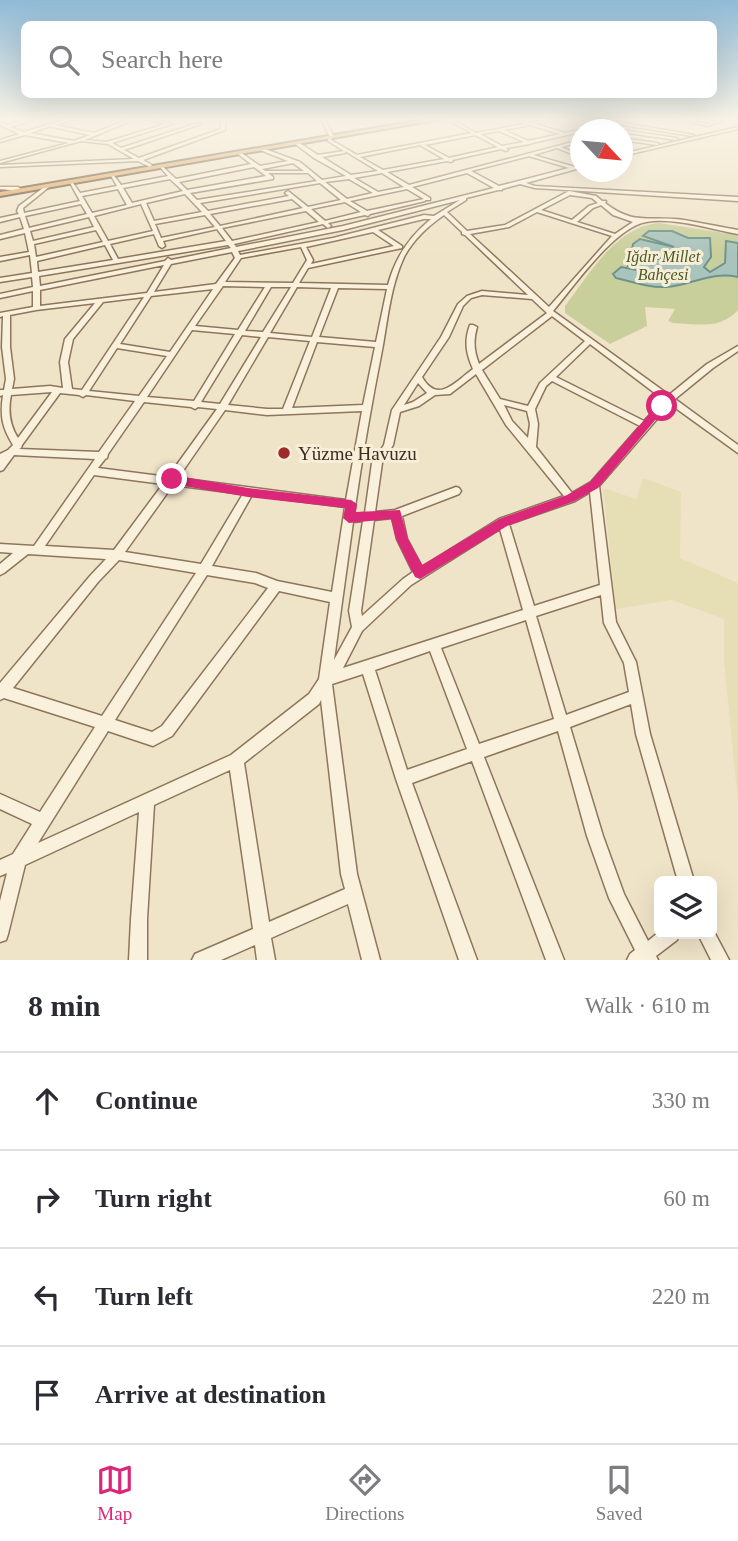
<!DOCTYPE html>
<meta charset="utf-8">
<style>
body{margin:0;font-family:"Times New Roman",serif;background:#f7f7f7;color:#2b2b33}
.controls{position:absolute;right:21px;bottom:21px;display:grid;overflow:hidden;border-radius:10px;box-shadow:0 7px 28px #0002}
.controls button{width:63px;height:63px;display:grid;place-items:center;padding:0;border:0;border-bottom:2px solid #e1e1e2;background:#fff;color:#2b2b33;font:35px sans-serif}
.compass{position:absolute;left:570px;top:119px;width:63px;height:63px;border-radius:50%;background:#fff;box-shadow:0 7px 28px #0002;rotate:116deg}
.stop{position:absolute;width:21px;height:21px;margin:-16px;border:5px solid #db2777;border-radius:50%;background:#fff}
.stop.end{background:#db2777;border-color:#fff;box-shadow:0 2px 7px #0008}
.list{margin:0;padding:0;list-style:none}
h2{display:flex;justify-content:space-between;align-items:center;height:91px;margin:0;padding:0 28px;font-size:30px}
h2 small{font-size:23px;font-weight:400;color:#7c7c81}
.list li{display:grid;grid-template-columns:46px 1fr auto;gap:21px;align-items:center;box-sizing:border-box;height:98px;padding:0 28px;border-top:2px solid #e1e1e2}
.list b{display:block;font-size:26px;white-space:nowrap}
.list em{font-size:23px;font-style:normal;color:#7c7c81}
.icon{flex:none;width:38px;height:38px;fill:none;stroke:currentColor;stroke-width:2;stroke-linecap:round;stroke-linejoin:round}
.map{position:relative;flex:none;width:738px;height:960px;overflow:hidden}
.search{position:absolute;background:#fff;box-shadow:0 7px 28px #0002;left:21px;right:21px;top:21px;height:77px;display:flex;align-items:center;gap:18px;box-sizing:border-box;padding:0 24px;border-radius:10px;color:#7c7c81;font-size:26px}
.sheet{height:483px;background:#fff}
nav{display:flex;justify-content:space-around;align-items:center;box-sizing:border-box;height:98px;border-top:2px solid #e1e1e2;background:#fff;font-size:19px;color:#7c7c81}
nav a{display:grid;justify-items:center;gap:4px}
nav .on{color:#db2777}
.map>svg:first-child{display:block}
.farmland{fill:#e6deb5}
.green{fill:#c9cf9b}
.water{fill:#a9c4bc;stroke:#6f938a;stroke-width:2}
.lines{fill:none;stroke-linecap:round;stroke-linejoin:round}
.minor-casing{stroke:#8d765c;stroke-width:3}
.highway-casing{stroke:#5b4430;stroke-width:4}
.minor{fill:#faf1dc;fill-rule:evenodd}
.highway{fill:#e0a458;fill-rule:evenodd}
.route{fill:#db2777}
.poi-dot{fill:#9e2a2b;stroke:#f7eed8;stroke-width:2.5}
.labels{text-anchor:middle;stroke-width:6;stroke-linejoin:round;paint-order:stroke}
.far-park-label{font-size:16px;font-style:italic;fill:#4d5a26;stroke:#f7eed8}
.poi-label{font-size:19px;fill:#3d2e20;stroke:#f7eed8;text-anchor:start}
</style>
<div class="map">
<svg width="738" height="960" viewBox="0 0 738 960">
<rect width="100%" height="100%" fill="#f0e4c8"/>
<path class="farmland" d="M643 478 681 492 680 558 738 583V802L724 661V619L672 600 616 609 603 488 636 499Z"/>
<path class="green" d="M659 223 738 235V310C721 330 696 324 673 323L668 321 675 309 645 307 647 326 610 344 565 313V306C589 275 616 226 659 223Z"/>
<path class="water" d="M649 231H672L688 238H710L711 257 704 267 710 272 725 263 726 241 738 243V277C711 271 692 285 666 287 649 288 633 282 616 278L613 274 621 267 648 272 628 266 633 260 650 264 646 259H665L632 251 633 244 640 239 674 247 643 236Z"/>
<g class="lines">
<defs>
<path id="minor" d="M28 119H34L10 127 24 132 67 119H73L55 125 94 133 129 119H135L85 140 107 142 165 124 147 119H154L172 124 112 143 121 148 198 123 201 124 124 150 139 158 221 129V119H225V130L143 160 152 165 150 167 138 161 0 167V165L134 159 108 144 81 141 0 163V161L69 143 25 135 0 142V140L19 134 0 125V122L7 125ZM51 126 53 127 90 135 74 141 30 133Z
M321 119H325L333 135 331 140 357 155 472 133 446 119H451L476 133 525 124 512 119 530 123 558 119 535 124 565 133 580 130V132L532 143 530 144 506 148 508 150 506 151 501 149 452 160 453 161 451 162 447 161 387 172 409 185 580 140V142L561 147 580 155V157L557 148 533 155 575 167 580 166V168L526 183 535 186 738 197V201L535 188 520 184 502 189V190H498L466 198V200L447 212 467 231 505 225 569 191 596 196 602 201H606L605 203C634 226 650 215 684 220 702 223 720 227 738 230V234C710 229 674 217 646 222 614 228 575 285 553 311L669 395 707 364 738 346V351L713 368 675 399 738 445V453L670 404 599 486 616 622 636 662 650 734 694 881H678L636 734 631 704 570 727 603 836 624 894 648 941 659 932V934H679L677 940 656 956 658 960H627L630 954 635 950 609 898 587 836 558 731 484 757 564 960H546L472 761 412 783 477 960H459L396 779 363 674 332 684 357 874 380 960H362L348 904 271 938 275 960H257L255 945 221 960H192L195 954 253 929 230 770 154 805 147 919V960H129L131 919 139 812 25 865 8 934 6 940 0 942V901L7 873 0 876V860L13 854 32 824 0 809V794L40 812 95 727 4 698 0 700V683L90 576 106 559 28 554 4 573 0 575V564L13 553 0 552V544L34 546 95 459 14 455 3 470 0 471V454L8 450 13 445C2 427 0 416 3 395L0 396V390H4L6 379 2 347 3 316 0 317V313L33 307V291L0 298V294L33 287 32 277 0 282V278L32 273 30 255 0 261V257L29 252 25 233 0 239V235L24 229 20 217 0 222V218L19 214 17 211 19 206 47 185 49 187 23 208 24 213 80 201 69 181 71 180 80 193 117 186 110 174 112 173 121 185 168 176 159 166 161 165 176 179 251 164 238 154 240 152 260 166 288 161 260 150 262 148 300 162 322 180 346 176 314 158 294 143 298 142 318 155 344 151 328 141 329 135ZM530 125 560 134 528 141 504 130ZM499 131 524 142 502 146 480 134ZM475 135 498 147 449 158 425 145ZM420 145 444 159 383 170 360 157ZM345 151 378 171 351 175 322 157 345 153ZM529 156 569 168 499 186 471 171ZM293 163 304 171H265L262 169ZM254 167 266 176 187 190 179 182ZM268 173H308L317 181 197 200 190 193 273 179V177ZM382 173 404 187 378 192 354 178ZM467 173 494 188 343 226 236 247 234 244 323 224 328 228 331 226 328 223 365 215 368 216 370 214 425 201V200H430V198L412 187ZM170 179 183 191 132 203 123 188ZM349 179 373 193 347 199 325 182ZM320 183 341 200 308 207 288 191 285 193 289 196 208 211 200 203ZM118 189 127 205 92 213 82 196ZM407 189 424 199 367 211 350 201ZM185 194 202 212 154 221 146 203ZM570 195 592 198 598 203 589 206 572 220 541 210ZM292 199 303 208 220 226 210 214ZM460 200 434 216 424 215 333 238 240 255 238 251 343 230ZM345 202 361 212 325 221 311 209ZM81 204 87 214 29 228 25 216ZM141 204 153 231 108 241 94 216ZM601 205 613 215 633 222 615 234 577 222 593 208ZM306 211 319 222 232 241 222 228ZM537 212 612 236 549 307 470 234 509 227ZM205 215 215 227 161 238 155 224ZM444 215 462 232V234L465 235 528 295 482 291 467 296 458 304 441 337 392 410 384 445 372 463 365 513 354 514C362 458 372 401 383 345 388 316 391 285 404 257 413 240 428 226 444 215ZM89 217 94 227 33 241 30 231ZM424 219H431C409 237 395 258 388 285L299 283 308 268 402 248V246L378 230ZM217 229 226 241 118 259 110 244 154 234 159 246 162 248 165 246 163 241ZM96 230 103 242 36 257 34 244ZM373 232 394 246 311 264 313 260 306 247ZM105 245 113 260 38 272 37 261ZM228 245 231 248 171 260 168 258 165 261 40 286 39 276ZM301 247 307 260 293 283 225 282 241 258ZM232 252 235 258 216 284 154 292 171 264ZM164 265 147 293 40 306V290ZM223 286 265 287 238 330 195 326ZM271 287H291L263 332 245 331ZM297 287 331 288 312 337 270 333ZM338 288 387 289 376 342 319 337ZM213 289 170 352 120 344 151 296ZM482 295 532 299 547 313 479 364C474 351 473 341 477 327L473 325H470C464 341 466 353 473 369 456 381 438 405 422 377L449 337 463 306 471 298ZM144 297 82 390 72 389 68 362 73 339 103 302ZM95 303 65 339 60 362 63 388 50 386 12 389 14 379 10 347V315L36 310ZM552 316 585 341 540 383 528 406 500 399 482 370ZM192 330 235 334 194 401 147 397ZM242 335 261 337 220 404 201 402ZM268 337 310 341 283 409H267L228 405ZM317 342 375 347 363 405 292 408ZM590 344 664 400 644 421 556 377ZM117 348 167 356 139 396 89 391ZM476 374 506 425 564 496 499 519 422 567 407 539 402 516 459 494 461 491 459 488 456 487 395 510 375 512 382 463 393 445 400 412 419 406 435 395 450 394ZM552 381 640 426 591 482 572 493 536 447 538 424 535 409 546 386ZM418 383 427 393 413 402 404 405ZM52 392 18 438C9 424 8 410 11 395ZM60 393 79 395 83 397 86 395 135 401 99 452 19 449 21 448 22 445ZM144 402 191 407 195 409 198 407 217 409 168 477 98 468 105 459 107 458 108 454ZM504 405 527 411 530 424 528 438 512 421ZM225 410 267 415 362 411 346 500 178 478ZM94 475 163 484 114 550 45 546ZM173 485 243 494 201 564 125 552ZM590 492 600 585 534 606 509 524 575 501ZM252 495 345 507 332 592 277 581 256 573 212 566ZM392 518 397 539 413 572 403 579 362 616 361 611 374 520ZM363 521 349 611 352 627 334 660 353 522ZM500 529 523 610 343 668 362 631 411 585ZM119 560 196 573 102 716 13 688 98 582ZM207 575 255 583 268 588 162 726 152 732 115 720ZM279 591 330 602 319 679 309 694 231 755 38 843 108 731 153 746 172 736ZM601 595 604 623 624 663 629 692 566 715 536 616ZM526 620 554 719 479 744 441 648ZM430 651 467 749 407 770 375 670ZM321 700 341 874 345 889 269 922 244 763 319 704Z
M678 119 707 124 721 119H727L707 126Z
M621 121 623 123 694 135 692 136 617 124 595 130H586Z
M738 127V129L622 156V154Z
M622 130 676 138 678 139 676 140 622 132Z
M622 138 657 143 659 144 657 145 622 140Z
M0 187H18L21 189 18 191 0 189Z
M712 928 729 960H711L698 934H712Z"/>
<path id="highway" d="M428 119H441L0 196V192Z"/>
</defs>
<use href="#minor" class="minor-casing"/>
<use href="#highway" class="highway-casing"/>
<use href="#minor" class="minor"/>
<use href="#highway" class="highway"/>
</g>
<linearGradient id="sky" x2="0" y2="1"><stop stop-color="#8fbad6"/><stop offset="0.47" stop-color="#f8f3e6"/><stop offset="1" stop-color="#f8f3e6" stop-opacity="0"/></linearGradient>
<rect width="738" height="253" fill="url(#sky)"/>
<path class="route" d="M658 404 667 406 598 488 575 501 507 526 420 579 415 577 396 539 391 519 349 523 343 518 345 508 248 497 172 484 167 479 172 475 248 488 351 500 357 504 356 512 400 510 408 539 422 565 499 519 567 495 590 482Z"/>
<circle class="poi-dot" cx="284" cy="453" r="7"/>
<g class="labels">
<g class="far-park-label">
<text x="663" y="262">Iğdır Millet<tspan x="663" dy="18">Bahçesi</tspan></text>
</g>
<g class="poi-label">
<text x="298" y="460">Yüzme Havuzu</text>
</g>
</g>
</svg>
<div class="controls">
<button><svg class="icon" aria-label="layers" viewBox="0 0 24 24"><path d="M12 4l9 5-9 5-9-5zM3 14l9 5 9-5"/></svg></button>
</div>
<svg class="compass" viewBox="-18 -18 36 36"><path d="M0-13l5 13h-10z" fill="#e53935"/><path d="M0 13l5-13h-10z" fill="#7c7c81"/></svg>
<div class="stop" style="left:662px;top:406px"></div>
<div class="stop end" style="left:172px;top:479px"></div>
<div class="search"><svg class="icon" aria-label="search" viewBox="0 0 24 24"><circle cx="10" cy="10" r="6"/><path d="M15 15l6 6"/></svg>Search here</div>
</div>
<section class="sheet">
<h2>8 min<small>Walk · 610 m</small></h2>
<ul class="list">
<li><svg class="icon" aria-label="ahead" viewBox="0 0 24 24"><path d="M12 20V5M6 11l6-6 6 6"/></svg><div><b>Continue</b></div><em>330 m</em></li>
<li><svg class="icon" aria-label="right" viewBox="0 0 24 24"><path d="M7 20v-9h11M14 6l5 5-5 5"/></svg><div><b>Turn right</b></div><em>60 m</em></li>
<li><svg class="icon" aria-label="left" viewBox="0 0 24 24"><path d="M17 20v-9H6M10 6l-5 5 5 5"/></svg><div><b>Turn left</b></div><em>220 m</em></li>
<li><svg class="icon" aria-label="arrive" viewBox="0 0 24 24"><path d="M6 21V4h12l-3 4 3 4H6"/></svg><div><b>Arrive at destination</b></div></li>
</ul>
</section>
<nav>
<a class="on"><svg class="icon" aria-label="map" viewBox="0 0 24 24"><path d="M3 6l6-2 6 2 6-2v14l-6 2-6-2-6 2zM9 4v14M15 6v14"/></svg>Map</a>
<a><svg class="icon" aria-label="directions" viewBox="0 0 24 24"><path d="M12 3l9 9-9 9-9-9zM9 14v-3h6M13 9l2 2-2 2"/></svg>Directions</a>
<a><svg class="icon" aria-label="saved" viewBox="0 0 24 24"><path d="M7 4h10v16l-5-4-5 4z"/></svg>Saved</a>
</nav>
